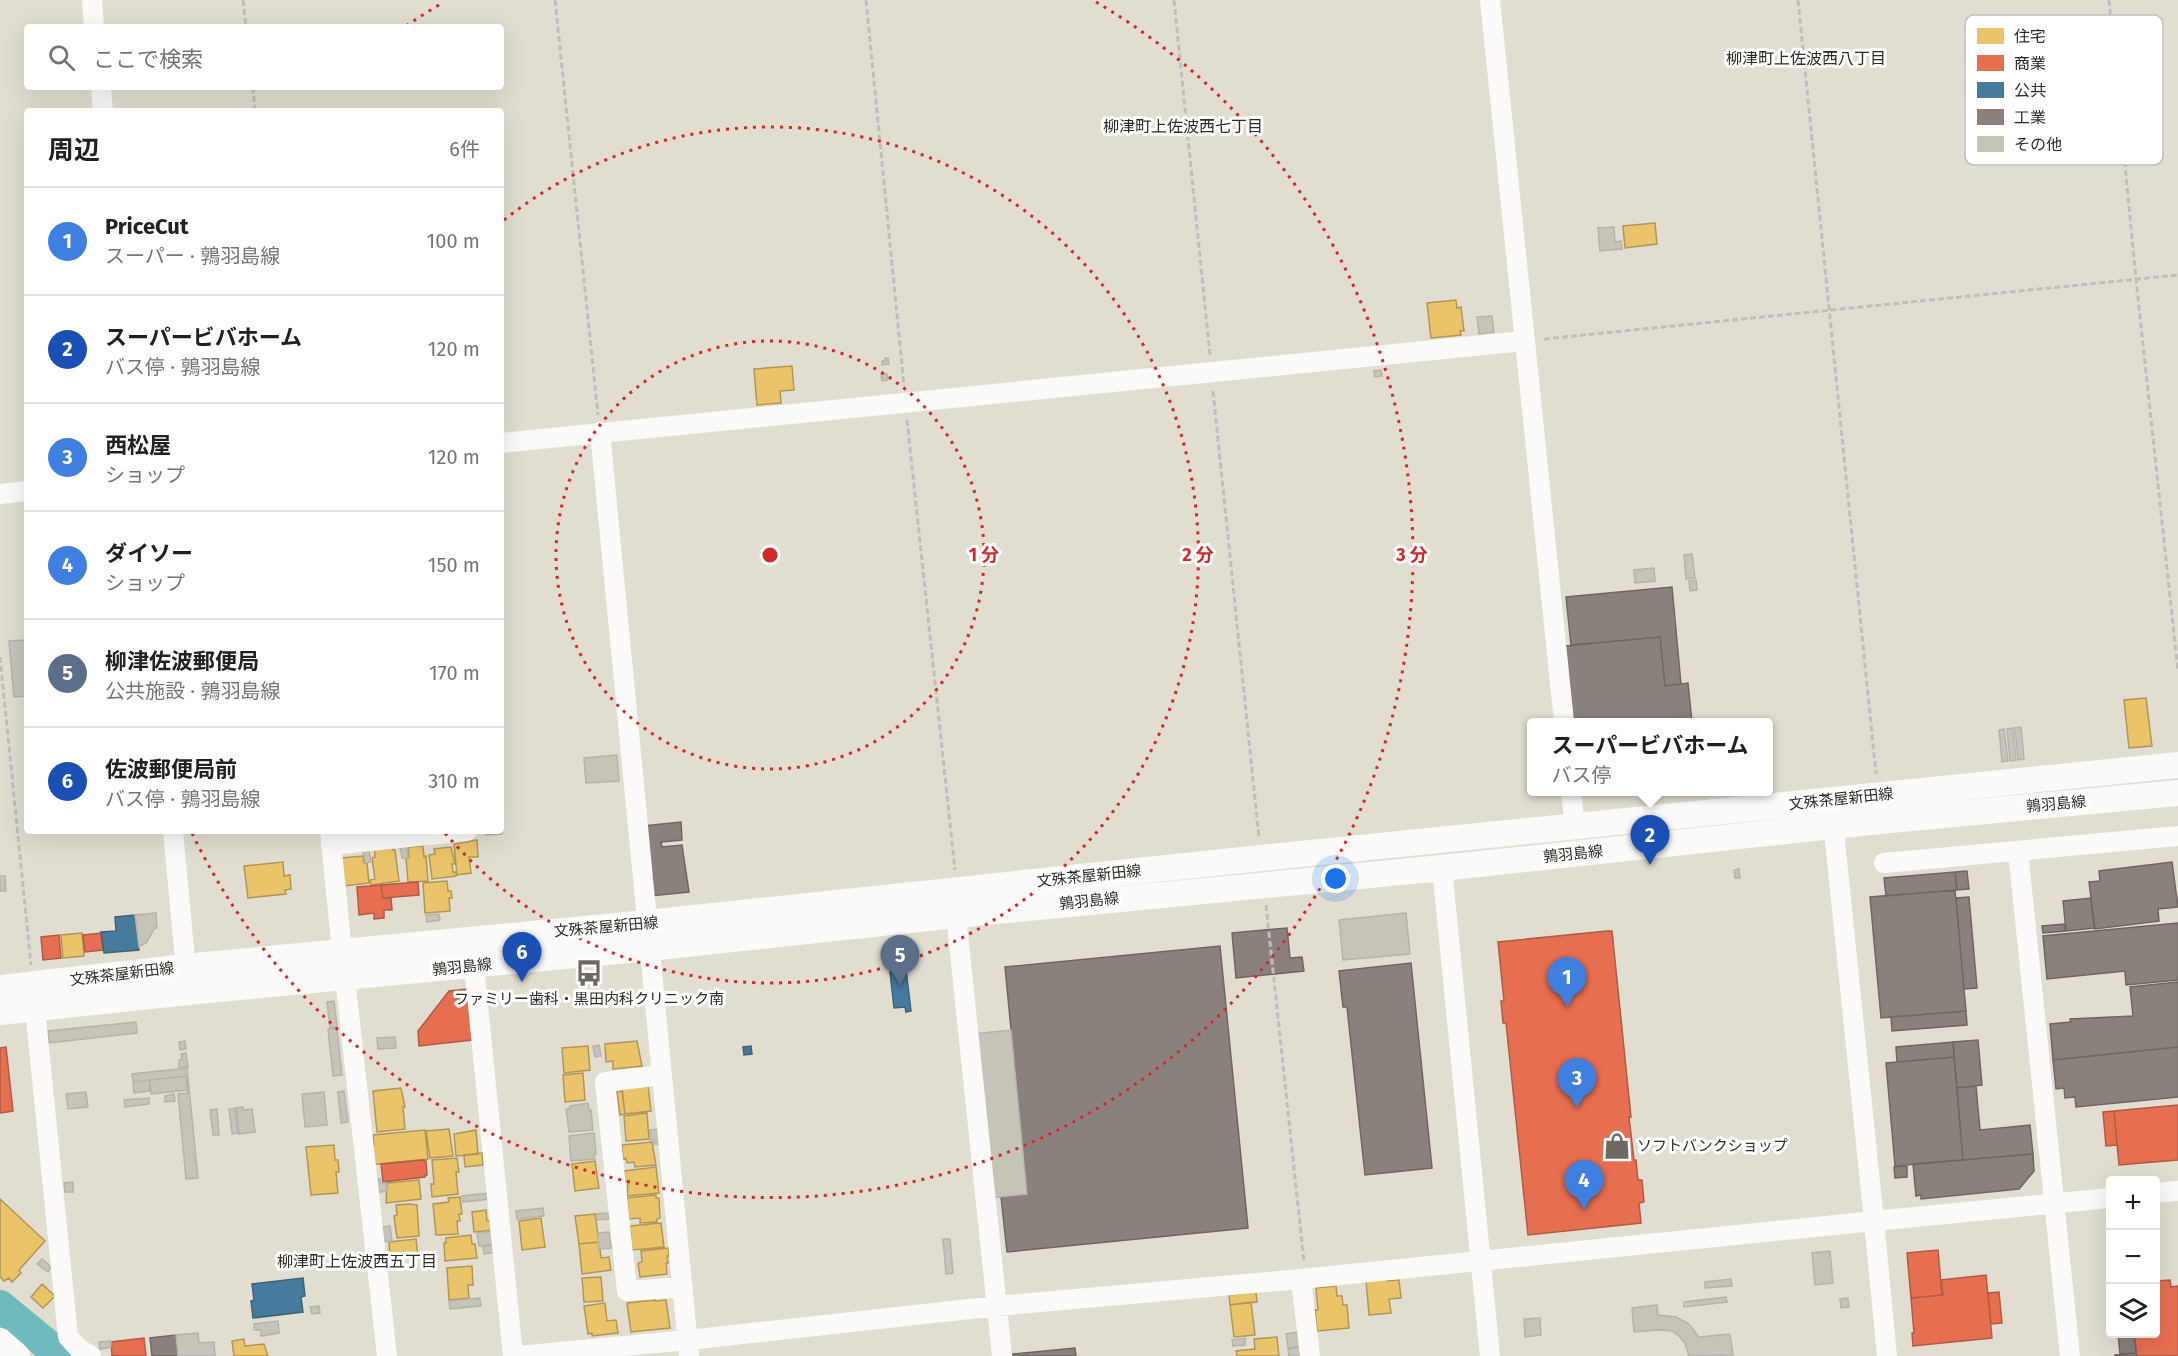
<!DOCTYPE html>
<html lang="ja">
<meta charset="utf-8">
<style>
body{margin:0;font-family:"Fira Sans","Noto Sans JP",sans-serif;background:#f6f6f6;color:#202124}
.controls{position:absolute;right:18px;bottom:18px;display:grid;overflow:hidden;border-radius:6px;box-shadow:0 6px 24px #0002}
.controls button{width:54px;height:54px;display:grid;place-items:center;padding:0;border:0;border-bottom:2px solid #e0e0e0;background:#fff;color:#202124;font:30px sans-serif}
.you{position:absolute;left:1336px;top:879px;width:21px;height:21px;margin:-15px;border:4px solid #fff;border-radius:50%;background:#1a73e8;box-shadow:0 0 0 9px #1a73e833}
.badge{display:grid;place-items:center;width:39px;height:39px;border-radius:50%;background:#0b8043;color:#fff;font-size:20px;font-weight:700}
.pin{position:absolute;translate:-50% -50px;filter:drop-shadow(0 2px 3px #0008)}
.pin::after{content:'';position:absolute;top:32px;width:21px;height:18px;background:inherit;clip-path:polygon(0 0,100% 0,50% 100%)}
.popup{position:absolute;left:1527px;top:718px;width:246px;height:78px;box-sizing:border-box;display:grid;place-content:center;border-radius:6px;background:#fff;filter:drop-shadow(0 2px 4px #0005);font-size:20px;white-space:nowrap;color:#757577}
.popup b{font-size:22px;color:#202124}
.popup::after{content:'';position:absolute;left:50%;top:100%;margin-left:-12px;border:12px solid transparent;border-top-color:#fff}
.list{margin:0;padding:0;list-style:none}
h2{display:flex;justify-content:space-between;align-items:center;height:78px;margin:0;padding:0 24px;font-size:26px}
h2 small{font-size:20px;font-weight:400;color:#757577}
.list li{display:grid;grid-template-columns:39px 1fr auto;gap:18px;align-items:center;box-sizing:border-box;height:108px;padding:0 24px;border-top:2px solid #e0e0e0}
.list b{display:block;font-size:22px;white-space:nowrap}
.list p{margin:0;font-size:20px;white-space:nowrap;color:#757577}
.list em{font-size:20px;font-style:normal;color:#757577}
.icon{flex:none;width:33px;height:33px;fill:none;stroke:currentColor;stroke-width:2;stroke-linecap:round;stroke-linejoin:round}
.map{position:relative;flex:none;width:2178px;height:1356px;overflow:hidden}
.search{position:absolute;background:#fff;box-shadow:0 6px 24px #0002;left:24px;top:24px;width:480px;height:66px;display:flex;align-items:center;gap:15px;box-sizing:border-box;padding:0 21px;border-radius:6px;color:#757577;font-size:22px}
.panel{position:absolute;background:#fff;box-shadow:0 6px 24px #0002;left:24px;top:108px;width:480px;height:726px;border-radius:6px}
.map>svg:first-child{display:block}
.homes{fill:#e9c46a;stroke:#b19655;stroke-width:1.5}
.shops{fill:#e76f51;stroke:#b05b43;stroke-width:1.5}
.public{fill:#457b9d;stroke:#3e6378;stroke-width:1.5}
.industry{fill:#8a817c;stroke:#6e6761;stroke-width:1.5}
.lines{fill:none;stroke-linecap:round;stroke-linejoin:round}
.river{stroke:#6ebabd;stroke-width:32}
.building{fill:#c6c3b9;stroke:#b7b3aa;stroke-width:1.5}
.path{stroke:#c0beba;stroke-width:3;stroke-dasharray:6 3;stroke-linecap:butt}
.minor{stroke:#fbfaf8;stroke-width:20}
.major{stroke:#fbfaf8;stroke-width:26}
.ring{fill:none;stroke:#d62828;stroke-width:3;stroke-dasharray:3 6}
.labels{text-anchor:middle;stroke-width:6;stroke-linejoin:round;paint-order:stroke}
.street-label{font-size:15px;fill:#2e2b23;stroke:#fff}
.poi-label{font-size:15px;fill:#2e2b23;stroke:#fff}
.neighbourhood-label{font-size:16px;fill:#2e2b23;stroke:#fff}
.key{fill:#fff;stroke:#c0bfbd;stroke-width:1.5}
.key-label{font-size:16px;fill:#2e2b23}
.centre{fill:#d62828;stroke:#fff;stroke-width:3}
.ring-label{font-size:18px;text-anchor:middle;font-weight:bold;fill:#d62828;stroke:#fff;stroke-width:6;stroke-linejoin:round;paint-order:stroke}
</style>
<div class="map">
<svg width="2178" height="1356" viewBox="0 0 2178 1356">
<rect width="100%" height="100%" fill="#e2ddd1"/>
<path class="homes" d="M1655 223 1657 244 1625 248 1623 226Z
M1456 300 1457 308 1461 307 1464 331H1460L1461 335 1431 338 1427 303Z
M792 366 794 390 780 391 781 403 757 405 754 369Z
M2146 698 2152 746 2129 748 2124 700Z
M477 840 478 857H469L471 873 457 875 454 844Z
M392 844 393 850H395L399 881 371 885 370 880 375 879 372 858 375 857 374 846Z
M423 846 424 857 426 856 428 881 408 882 406 858H409L408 847Z
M451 847 455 864H452L453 872H456V876L432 879 429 855 435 854 434 849Z
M363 856 364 863H367L369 883 344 886 341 858Z
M283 862 284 876 290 875 291 889 285 890 286 894 248 898 244 866Z
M447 881 448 891H451L452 898H449L450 911 425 913 423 883Z
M82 933 84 956 63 958 61 935Z
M637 1041 642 1066 613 1069V1061L606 1062 605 1044Z
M588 1046 590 1070 564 1073 562 1048Z
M583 1073 585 1100 565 1102 563 1075Z
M648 1085 651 1111 625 1114 622 1088Z
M401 1088 405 1107H403L405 1129 377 1132 373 1091Z
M622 1091 625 1114 620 1115 617 1092Z
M647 1113 649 1139 626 1141 624 1116Z
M449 1129 453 1156 430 1158 426 1131Z
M425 1130 428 1159 369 1165 367 1146 374 1145 373 1135Z
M476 1130 478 1154 456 1156 454 1134Z
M652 1142 656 1165 635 1167 634 1162 627 1163 626 1158 623 1159 622 1145Z
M334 1145 335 1160H338L339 1172H336L338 1193 311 1195 306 1147Z
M482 1153 483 1165 465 1167 464 1155Z
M457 1158 459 1172H456L458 1194 432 1197 431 1184H434L432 1160Z
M595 1161 599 1188 575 1191 572 1164Z
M656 1167 659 1193 627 1196 628 1182H625L624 1171Z
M419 1180 421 1199 386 1203 387 1183Z
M656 1195V1198H659L660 1218 657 1219V1222L640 1223V1218L629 1219 627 1198Z
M460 1197 462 1214H459L460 1221H457L458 1234 436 1235 433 1204 449 1202 448 1198Z
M0 1199 45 1241 19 1270 21 1273 12 1282 9 1278 4 1281 0 1277Z
M410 1204 417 1205 419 1236 397 1238 394 1216 397 1215 396 1205Z
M486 1210 487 1221 495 1220 496 1230 474 1232 472 1212Z
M595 1214 599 1242 579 1244 575 1216Z
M541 1218 545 1247 522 1250 519 1221Z
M661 1223 664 1247 632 1250 630 1226Z
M471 1235 472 1244H475L477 1258 445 1261 444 1243H446V1238Z
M416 1239 418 1256 390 1258 389 1242Z
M599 1242 601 1258 609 1257 611 1270 582 1274 579 1244Z
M668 1248 669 1256H667L668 1263H666L667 1274 640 1277 638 1263 642 1262 641 1251Z
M472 1266 473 1285H468L469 1298 449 1300 447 1268Z
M601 1277 603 1301 584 1302 582 1278Z
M1387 1278V1281L1399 1280 1401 1298 1389 1299 1391 1313 1369 1315 1366 1280Z
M42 1284 55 1296 43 1308 31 1297Z
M1336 1286 1337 1296H1342L1343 1305H1347L1349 1328 1317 1331 1315 1310H1318L1316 1288Z
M1256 1292 1257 1302 1230 1305 1229 1295Z
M655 1300V1301L666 1300 670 1328 631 1332 627 1303Z
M1251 1302 1255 1335 1234 1337 1230 1305Z
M605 1303 607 1321 616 1320 618 1333 592 1336V1333L588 1334 584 1306Z
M1277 1337 1279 1356H1237L1236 1351 1255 1349 1254 1339Z
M244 1339 245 1346 264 1344 268 1356H234L232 1341Z"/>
<path class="shops" d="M418 882 419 895 383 898 381 885Z
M381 885 383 898H391L392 910H384V918L374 919V913L359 915 357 887Z
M1607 931H1612L1631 1117H1629L1634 1160H1636L1638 1180H1642L1644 1202 1639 1203 1641 1223 1528 1235 1506 1023H1503L1501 1001H1504L1498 942Z
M101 933 103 950 85 952 83 935Z
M59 935 61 958 43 960 41 937Z
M467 989 472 1040 419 1046 418 1031 449 991Z
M6 1047 13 1111 0 1113V1048Z
M2178 1105V1160L2119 1165 2114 1111Z
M2114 1111 2117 1145 2106 1146 2103 1112Z
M423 1160 426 1161 427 1175H425V1177L383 1182 381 1164Z
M1938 1250 1942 1295 1911 1298 1907 1253Z
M1986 1275 1992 1338 1913 1346 1912 1333H1914L1911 1298 1943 1295 1941 1280Z
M2170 1280 2171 1287 2178 1286V1356H2137L2134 1334H2156V1281Z
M1999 1292 2002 1323 1991 1324 1988 1293Z
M144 1338 146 1356H112L111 1342Z"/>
<path class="public" d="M135 915 139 950 104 953 101 932 116 931 115 917Z
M905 961 911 1011 906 1012 905 1007 894 1008 889 963Z
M751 1046 752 1054 744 1055 743 1047Z
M303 1278 305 1296 301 1297 303 1312 253 1318 251 1301 254 1300 252 1284Z"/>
<path class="industry" d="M1672 587 1681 684 1665 686 1660 637 1571 645 1566 597Z
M1660 637 1665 686 1688 683 1692 722H1572L1564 646Z
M681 822 682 840 661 842 662 847 682 845 689 892 650 896 643 826Z
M2172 862 2178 907 2158 909 2159 921 2095 929 2089 882 2100 881 2099 871Z
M1967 871 1969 889 1957 890 1955 872Z
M1955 872 1957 890 1886 896 1884 878Z
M1955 890 1966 1011 1881 1018 1870 897Z
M1969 897 1977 988 1964 989 1956 898Z
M2091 898 2094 928 2066 931 2063 901Z
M2178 923V980L2126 985 2125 971 2047 979 2043 936Z
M2064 924 2065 931 2043 933 2042 926Z
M1287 928 1290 958 1302 957 1304 971 1236 978 1232 933Z
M1220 946 1248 1228 1007 1252 1001 1197 1027 1194 1005 967Z
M1411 963 1432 1168 1365 1175 1347 1007H1343L1339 971Z
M2178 982V1047L2053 1060 2050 1024 2071 1022 2070 1019 2133 1016 2130 987Z
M1966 1011 1967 1025 1892 1031 1891 1017Z
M1978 1040 1982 1085 1957 1088 1953 1042Z
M1953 1042 1954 1057 1897 1062 1896 1047Z
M2178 1047V1097L2076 1107 2075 1097 2065 1098 2064 1088 2056 1089 2053 1060Z
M1954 1057 1963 1160 1895 1166 1886 1063Z
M1976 1086 1980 1130 2030 1125 2033 1154 1963 1160 1957 1088Z
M2033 1154 2034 1171 2019 1189 1921 1199V1195L1916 1196 1913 1164Z
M1907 1166V1177L1895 1178 1894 1167Z
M2118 1334H2134L2136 1353 2120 1354Z
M176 1335 178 1356H152L150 1338Z
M1075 1348 1076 1356H1013V1354Z
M2136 1353 2137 1356H2115V1355Z"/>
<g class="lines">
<path class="river" d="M0 1306 61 1356"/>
</g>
<path class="building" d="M1614 227 1615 242 1621 241 1622 249 1600 251 1598 228Z
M1492 316 1494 332 1479 334 1477 317Z
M885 358H888L889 364 882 365V361H885Z
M1381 370 1382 376 1375 377 1374 371Z
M881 374H887L888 380 882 381Z
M1692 554 1695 578 1686 579 1684 555Z
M1654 568 1655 581 1635 583 1634 570Z
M1696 580 1697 590 1690 591 1689 581Z
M27 640V696L14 697 9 641Z
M2021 727 2024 759 2018 760 2015 728Z
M2013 728 2016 760 2010 761 2007 729Z
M2004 729 2008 761 2002 762 1999 730Z
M617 755 619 781 586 783 584 758Z
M501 827 502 834 486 835V831H501Z
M400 845H407L408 858H402Z
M369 850 371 862 365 863 363 851Z
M1739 869 1740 878H1735L1734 870Z
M0 876H5L6 891H0Z
M156 913 157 928H155L146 943 139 947 135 915Z
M1406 913 1410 954 1343 960 1339 920Z
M439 914 440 920 427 922 426 915Z
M334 1001 337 1027 330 1028 327 1002Z
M136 1022 137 1033 49 1043 48 1031Z
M328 1029H337L342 1075 333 1076Z
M1011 1030 1027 1194 989 1198 973 1034Z
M395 1037 396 1048 378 1049 377 1038Z
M185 1041 186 1049 180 1050 179 1042Z
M599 1045 601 1056 595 1057 593 1046Z
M186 1053 188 1067 179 1068V1060H182L181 1054Z
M187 1068 198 1178 186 1179 178 1094 188 1093 186 1076 133 1082 132 1074Z
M186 1076 187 1090 151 1094 150 1080Z
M149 1080 150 1091 134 1093 133 1082Z
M344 1091 348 1122 341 1123 338 1092Z
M86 1092 88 1107 68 1109 66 1094Z
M324 1092 327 1125 305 1127 302 1094Z
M174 1094 175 1101 165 1102V1096Z
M149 1098V1104L125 1107 124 1100Z
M588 1103 589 1110H591L593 1130 569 1132 566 1109H570V1106Z
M243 1107V1110L252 1109 255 1132 239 1134 236 1108Z
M235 1108 238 1133 232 1134 229 1109Z
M217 1109 219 1135H213L210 1110Z
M658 1129 659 1144H654V1140H650V1130Z
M594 1133 596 1154H594L595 1159 571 1161 569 1136Z
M380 1179 381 1183H386L387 1191 374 1193 373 1180Z
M73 1182V1192H65L64 1183Z
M489 1193 490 1199 463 1202 462 1196Z
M543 1208 544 1216 517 1219 516 1211Z
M608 1213 609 1219 597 1220 596 1214Z
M390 1226 392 1241 379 1242 377 1228Z
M493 1231 494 1244 479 1246 477 1233Z
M609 1232 611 1248 599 1249 598 1233Z
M943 1239H950L953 1273 946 1274Z
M497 1245V1252L484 1254 483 1246Z
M1830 1251 1833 1283 1815 1285 1812 1253Z
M42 1259 51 1267 48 1272 37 1264Z
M1731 1279 1732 1286 1705 1288V1282Z
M1726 1297 1727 1302 1684 1307V1302Z
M480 1298 481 1306 450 1309 449 1301Z
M1848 1298 1849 1307 1841 1308 1840 1299Z
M1657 1305 1658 1315 1676 1317 1689 1324 1699 1337 1730 1334 1733 1355 1689 1356 1685 1343 1679 1336 1672 1331 1659 1330 1634 1332 1632 1308Z
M319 1306 320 1313 312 1314 310 1307Z
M1540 1318 1541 1335 1525 1337 1524 1319Z
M278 1321 279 1333 261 1336V1330H254V1324Z
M1299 1332 1301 1346 1288 1348 1286 1334Z
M198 1333 199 1343 214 1342 215 1356H178L176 1335Z
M1245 1338V1345L1233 1346 1232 1340Z
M111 1341V1347L100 1349 99 1342Z
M1301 1347 1302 1356H1289L1288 1349Z"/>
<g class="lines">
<path class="path" d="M243 0 246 27
M555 0 598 415
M866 0 904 386
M1174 0 1210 355
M1798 0 1876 774
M2109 0 2136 279 2178 671
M253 87 255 111
M1544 339 2178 275
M1213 391 1259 838
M907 420 955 870
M0 657 31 965
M1266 905 1304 1262"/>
<path class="minor" d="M92 0 94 27
M1490 0 1564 722
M101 87 103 111
M600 432 689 1356
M501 443 1524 341
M0 494 27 491
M1571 792 1575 827
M173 831 187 981
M330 831 342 951
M331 845 467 831
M2018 851 2070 1356
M1884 863 2178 836
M1442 868 1490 1356
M956 915 1002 1356
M474 966 513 1356
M345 978 387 1356
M35 1009 68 1337 79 1349 91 1356
M662 1075 605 1082 627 1291 683 1287
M2156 1193 2178 1191
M1301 1279 1310 1356
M518 1356 688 1340 997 1306 1301 1279 1874 1221 1832 812
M1887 1356 1874 1221 2110 1198"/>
<path class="major" d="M0 988 185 967 647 923 1261 858 2178 765
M0 1012 188 992 649 948 956 915 1442 868 1880 821 2178 793
M0 1341 17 1356"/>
</g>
<g class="ring">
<circle cx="770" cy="555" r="214"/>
<path d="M504 220A428 428 0 1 1 445 833"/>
<path d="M406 26A642 642 0 0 1 444 2M1096 2A642 642 0 1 1 191 831"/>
</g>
<defs>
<symbol id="bus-bare" viewBox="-9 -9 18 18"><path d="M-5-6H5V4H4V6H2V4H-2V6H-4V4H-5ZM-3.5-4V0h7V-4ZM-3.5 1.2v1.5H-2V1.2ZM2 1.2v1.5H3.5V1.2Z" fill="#6d6960" stroke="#fff" stroke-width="2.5" paint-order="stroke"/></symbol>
<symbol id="shop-bare" viewBox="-9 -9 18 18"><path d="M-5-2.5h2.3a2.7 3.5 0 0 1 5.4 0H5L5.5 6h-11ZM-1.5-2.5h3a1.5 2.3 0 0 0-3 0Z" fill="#6d6960" stroke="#fff" stroke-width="2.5" paint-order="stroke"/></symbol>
</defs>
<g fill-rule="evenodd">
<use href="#bus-bare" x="570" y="954" width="38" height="38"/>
<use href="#shop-bare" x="1598" y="1127" width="38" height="38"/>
</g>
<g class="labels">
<g class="street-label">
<text transform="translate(1841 799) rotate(-6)" y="5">文殊茶屋新田線</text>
<text transform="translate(2056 804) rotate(-5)" y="5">鶉羽島線</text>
<text transform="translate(1573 854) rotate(-6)" y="5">鶉羽島線</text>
<text transform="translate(1089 876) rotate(-6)" y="5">文殊茶屋新田線</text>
<text transform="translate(1089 901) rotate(-6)" y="5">鶉羽島線</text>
<text transform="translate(606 927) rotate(-5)" y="5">文殊茶屋新田線</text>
<text transform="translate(462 967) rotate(-6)" y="5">鶉羽島線</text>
<text transform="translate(122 974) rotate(-7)" y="5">文殊茶屋新田線</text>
</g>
<g class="poi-label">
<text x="589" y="1004">ファミリー歯科・黒田内科クリニック南</text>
<text x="1637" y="1151" text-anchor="start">ソフトバンクショップ</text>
</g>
<g class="neighbourhood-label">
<text x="1806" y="64">柳津町上佐波西八丁目</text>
<text x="1183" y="132">柳津町上佐波西七丁目</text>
<text x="357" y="1267">柳津町上佐波西五丁目</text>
</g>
</g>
<rect x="1965" y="15" width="198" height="150" rx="9" class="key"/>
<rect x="1977" y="28" width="27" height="16" fill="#e9c46a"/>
<rect x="1977" y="55" width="27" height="16" fill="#e76f51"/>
<rect x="1977" y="82" width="27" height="16" fill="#457b9d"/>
<rect x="1977" y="109" width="27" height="16" fill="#8a817c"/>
<rect x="1977" y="136" width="27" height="16" fill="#c6c3b9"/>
<g class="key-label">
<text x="2014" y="42">住宅</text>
<text x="2014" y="69">商業</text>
<text x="2014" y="96">公共</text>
<text x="2014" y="123">工業</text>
<text x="2014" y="150">その他</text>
</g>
<circle cx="770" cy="555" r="9" class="centre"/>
<g class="ring-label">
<text x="984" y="561">1 分</text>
<text x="1198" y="561">2 分</text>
<text x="1412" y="561">3 分</text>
</g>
</svg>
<div class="controls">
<button>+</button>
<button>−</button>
<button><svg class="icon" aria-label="layers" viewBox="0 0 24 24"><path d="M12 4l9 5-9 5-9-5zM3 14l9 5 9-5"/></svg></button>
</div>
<div class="you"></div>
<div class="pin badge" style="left:1567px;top:1007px;background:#3f7fe0">1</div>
<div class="pin badge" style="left:1650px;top:865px;background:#1a4fb4">2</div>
<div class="popup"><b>スーパービバホーム</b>バス停</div>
<div class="pin badge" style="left:1577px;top:1108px;background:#3f7fe0">3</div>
<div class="pin badge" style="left:1584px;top:1210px;background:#3f7fe0">4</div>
<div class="pin badge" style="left:900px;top:985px;background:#5c6f8a">5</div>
<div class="pin badge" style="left:522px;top:982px;background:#1a4fb4">6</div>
<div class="search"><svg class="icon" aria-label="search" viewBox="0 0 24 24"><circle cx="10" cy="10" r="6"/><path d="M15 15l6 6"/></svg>ここで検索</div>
<section class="panel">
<h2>周辺<small>6件</small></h2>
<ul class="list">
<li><span class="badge" style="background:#3f7fe0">1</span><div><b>PriceCut</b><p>スーパー · 鶉羽島線</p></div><em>100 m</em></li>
<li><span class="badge" style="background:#1a4fb4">2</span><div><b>スーパービバホーム</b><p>バス停 · 鶉羽島線</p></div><em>120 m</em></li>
<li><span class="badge" style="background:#3f7fe0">3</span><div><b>西松屋</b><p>ショップ</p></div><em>120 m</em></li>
<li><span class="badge" style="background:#3f7fe0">4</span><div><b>ダイソー</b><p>ショップ</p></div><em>150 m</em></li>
<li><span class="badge" style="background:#5c6f8a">5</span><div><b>柳津佐波郵便局</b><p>公共施設 · 鶉羽島線</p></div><em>170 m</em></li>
<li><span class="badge" style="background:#1a4fb4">6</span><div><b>佐波郵便局前</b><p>バス停 · 鶉羽島線</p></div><em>310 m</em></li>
</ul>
</section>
</div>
